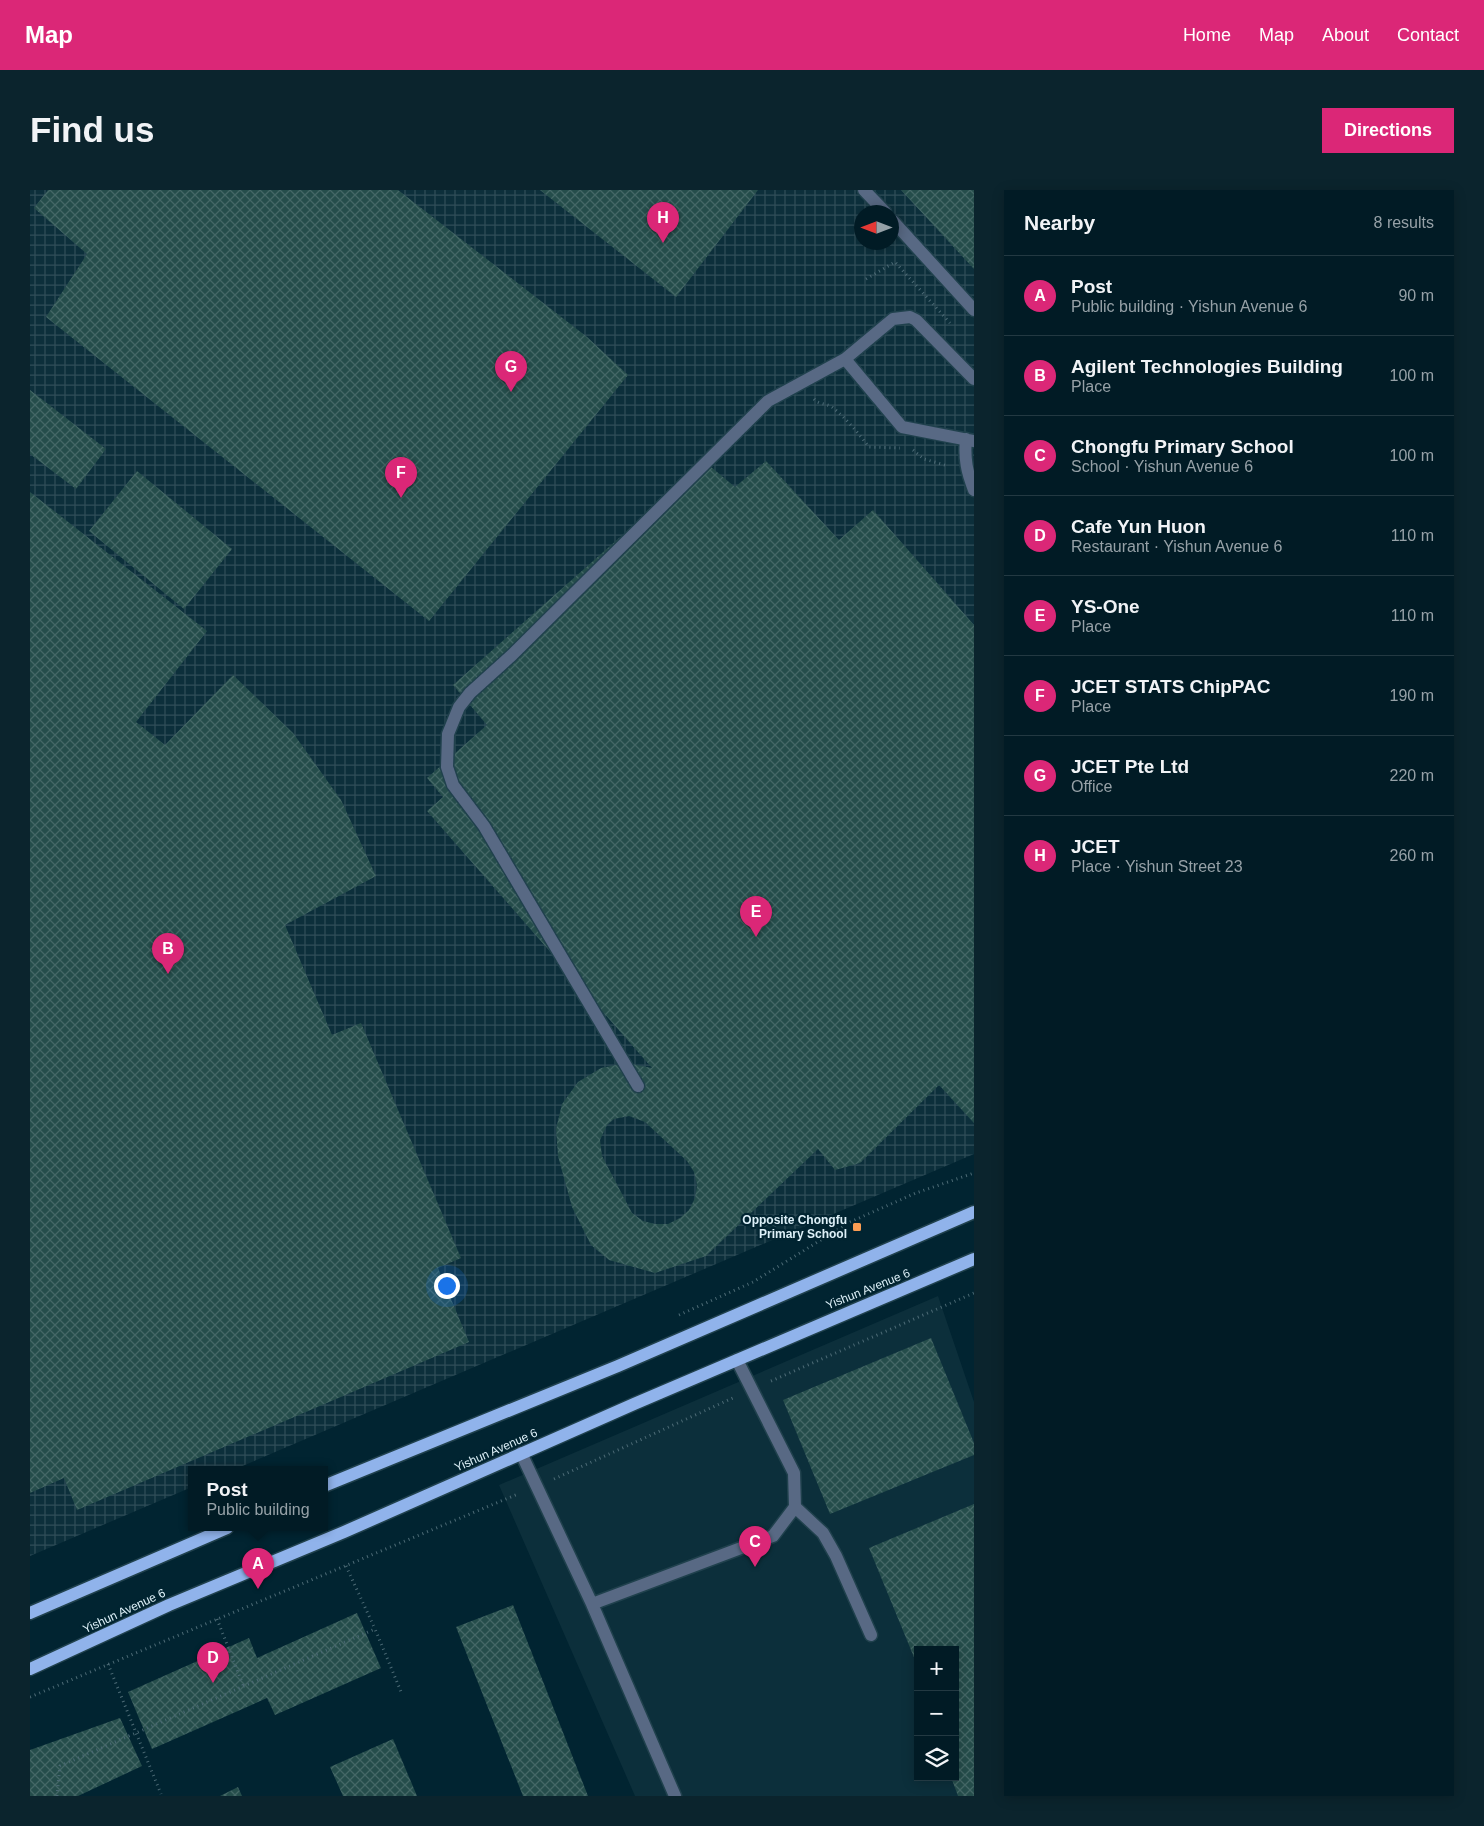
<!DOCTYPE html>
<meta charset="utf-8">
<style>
body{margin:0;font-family:Arial,sans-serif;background:#0b242d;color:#f1f3f6}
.controls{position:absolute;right:15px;bottom:15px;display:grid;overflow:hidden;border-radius:0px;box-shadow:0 2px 12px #0003}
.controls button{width:45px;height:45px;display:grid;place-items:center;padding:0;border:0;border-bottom:1px solid #233942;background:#011b25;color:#f1f3f6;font:25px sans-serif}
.compass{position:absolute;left:824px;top:15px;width:45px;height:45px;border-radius:50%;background:#011b25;box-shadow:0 2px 12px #0003;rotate:270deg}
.you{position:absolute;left:416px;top:1095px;width:18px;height:18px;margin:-12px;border:4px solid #fff;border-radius:50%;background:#1a73e8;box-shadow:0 0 0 8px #1a73e833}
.badge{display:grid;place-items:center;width:32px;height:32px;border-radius:50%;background:#db2777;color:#fff;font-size:16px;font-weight:700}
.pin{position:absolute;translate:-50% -41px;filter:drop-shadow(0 1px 2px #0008)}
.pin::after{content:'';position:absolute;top:26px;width:18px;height:15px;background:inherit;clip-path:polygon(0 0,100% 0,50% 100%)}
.popup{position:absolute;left:158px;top:1276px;width:140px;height:65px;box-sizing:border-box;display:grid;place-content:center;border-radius:0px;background:#011b25;filter:drop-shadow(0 1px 4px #0005);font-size:16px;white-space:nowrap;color:#96a1a7}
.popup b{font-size:19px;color:#f1f3f6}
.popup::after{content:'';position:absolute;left:50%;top:100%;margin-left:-10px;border:10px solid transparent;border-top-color:#011b25}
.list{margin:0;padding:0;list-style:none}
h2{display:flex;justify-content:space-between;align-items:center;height:65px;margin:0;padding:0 20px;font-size:21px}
h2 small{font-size:16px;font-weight:400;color:#96a1a7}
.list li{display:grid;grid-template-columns:32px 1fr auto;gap:15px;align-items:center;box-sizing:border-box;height:80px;padding:0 20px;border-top:1px solid #233942}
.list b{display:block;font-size:19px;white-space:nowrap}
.list p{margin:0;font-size:16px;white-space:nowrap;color:#96a1a7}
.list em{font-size:16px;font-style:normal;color:#96a1a7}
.icon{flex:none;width:28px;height:28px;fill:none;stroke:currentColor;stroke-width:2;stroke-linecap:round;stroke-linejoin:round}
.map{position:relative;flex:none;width:944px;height:1606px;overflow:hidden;border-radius:0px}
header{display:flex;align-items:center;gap:30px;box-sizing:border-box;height:70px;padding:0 25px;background:#db2777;color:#fff}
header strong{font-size:24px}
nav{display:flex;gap:28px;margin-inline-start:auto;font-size:18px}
.intro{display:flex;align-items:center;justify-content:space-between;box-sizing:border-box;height:120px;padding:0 30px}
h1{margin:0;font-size:35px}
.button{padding:12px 22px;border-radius:0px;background:#db2777;color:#fff;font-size:18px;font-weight:700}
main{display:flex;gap:30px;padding:0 30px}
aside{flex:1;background:#011b25;border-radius:0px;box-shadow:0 2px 12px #0003}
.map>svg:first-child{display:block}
.built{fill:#0c2f3b;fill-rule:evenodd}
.industrial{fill:url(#industrial-grid);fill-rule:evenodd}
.building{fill:url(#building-cross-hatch);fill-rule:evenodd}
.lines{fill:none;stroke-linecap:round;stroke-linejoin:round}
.minor-casing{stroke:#20414d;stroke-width:15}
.major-casing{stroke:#20414d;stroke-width:15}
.path{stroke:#4d6b76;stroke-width:3;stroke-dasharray:1 4;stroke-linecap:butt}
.minor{stroke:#586984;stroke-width:12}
.major{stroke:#90b3eb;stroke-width:12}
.poi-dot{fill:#fc9d53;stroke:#012431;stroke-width:2}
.labels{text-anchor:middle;stroke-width:4.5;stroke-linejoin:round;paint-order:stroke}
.poi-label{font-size:12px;font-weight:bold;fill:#ddf0f8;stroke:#012431;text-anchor:end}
.street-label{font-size:12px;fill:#ddf0f8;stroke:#012431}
</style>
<header>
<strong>Map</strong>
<nav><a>Home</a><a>Map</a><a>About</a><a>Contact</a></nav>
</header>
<div class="intro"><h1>Find us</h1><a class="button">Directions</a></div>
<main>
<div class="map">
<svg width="944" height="1606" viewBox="0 0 944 1606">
<defs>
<pattern id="industrial-grid" width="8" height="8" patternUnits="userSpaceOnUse" patternTransform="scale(1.25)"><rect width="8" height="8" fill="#0c2f3b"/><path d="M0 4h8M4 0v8" fill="none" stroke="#2f4d58"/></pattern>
<pattern id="building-cross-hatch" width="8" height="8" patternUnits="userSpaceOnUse" patternTransform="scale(1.25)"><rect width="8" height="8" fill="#254d4b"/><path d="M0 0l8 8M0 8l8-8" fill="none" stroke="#446766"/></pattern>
</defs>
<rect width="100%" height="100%" fill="#012431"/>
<path class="built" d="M908 1106 944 1212V1606H605L469 1295ZM888 1460H925V1587H888Z"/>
<path class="industrial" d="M0 0H944V964L203 1280H162V1297L0 1366ZM832 22H862V52H832Z"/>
<path class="building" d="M18 0H368L557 147 598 185 399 431 16 127 57 64 4 18Z
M510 0H728L646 107Z
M871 0H944V79Z
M0 200 76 259 46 299 0 264Z
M736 271 809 350 843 320 944 435V933L909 895 830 973 805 980 788 959 676 1066 625 1083 579 1070 561 1055 542 1017 528 966 526 939 532 914 548 892 571 878 596 873 622 878 397 621 413 607 397 588 457 535 423 495 675 272 705 297ZM599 926 615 932 657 971 664 982 667 995 665 1008 659 1020 650 1028 638 1034H625L613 1031 602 1023 572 966 570 950 577 935 584 929Z
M107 281 202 359 154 419 59 341Z
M0 302 177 441 106 532 135 555 203 485 263 543 311 610 346 686 255 735 302 845 331 833 431 1068 408 1078 439 1152 47 1320 34 1288 0 1303Z
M901 1148 944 1253V1265L800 1324 753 1210Z
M944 1314V1606H928L921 1587H925V1460H888V1477L839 1358Z
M483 1415 558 1606H493L426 1437Z
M327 1423 351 1478 245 1525 237 1508 122 1559 98 1502 219 1448 227 1468Z
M90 1528 112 1576 48 1606H0V1560Z
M363 1549 387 1606H313L300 1577Z
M208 1597 212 1606H190Z"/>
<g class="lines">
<defs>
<path id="minor" d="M834 0 855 22
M862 30 944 120
M815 169 872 237 944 251
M936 249C934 269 937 282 944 300
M608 896 454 636 423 595 417 577 418 544 429 517 440 503 482 465 738 211 815 169 863 129 880 127 886 130 944 189
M491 1263 562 1414 645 1606
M765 1317 793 1343 806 1366 841 1445
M562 1414 743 1346 765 1317 764 1283 707 1170"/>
<path id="major" d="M294 1296 588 1176 944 1022
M0 1423 197 1338
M0 1479 139 1415 314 1342 604 1214 944 1069"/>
</defs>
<use href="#minor" class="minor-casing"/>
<use href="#major" class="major-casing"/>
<path class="path" d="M836 89 865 72 920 133
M784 209C789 215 796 213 802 217 816 228 828 243 839 257L870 258
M883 260 894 269 918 276
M649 1125 723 1092 820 1032 886 1003 944 983
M741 1191 944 1103
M524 1289 705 1207
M316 1376 345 1439
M187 1429 213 1495
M78 1474 131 1604
M0 1507 488 1304
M27 1606 30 1576 345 1439 372 1504"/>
<use href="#minor" class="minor"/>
<use href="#major" class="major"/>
</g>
<rect class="poi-dot" x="822" y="1032" width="10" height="10" rx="2.5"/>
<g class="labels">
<g class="poi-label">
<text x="817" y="1034">Opposite Chongfu<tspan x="817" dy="14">Primary School</tspan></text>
</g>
<g class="street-label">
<text transform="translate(838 1099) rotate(-22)" y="4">Yishun Avenue 6</text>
<text transform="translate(466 1260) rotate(-24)" y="4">Yishun Avenue 6</text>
<text transform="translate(94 1421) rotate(-25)" y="4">Yishun Avenue 6</text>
</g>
</g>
</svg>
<div class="controls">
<button>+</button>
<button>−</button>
<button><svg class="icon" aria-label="layers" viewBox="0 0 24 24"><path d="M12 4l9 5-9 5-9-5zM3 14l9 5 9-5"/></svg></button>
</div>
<svg class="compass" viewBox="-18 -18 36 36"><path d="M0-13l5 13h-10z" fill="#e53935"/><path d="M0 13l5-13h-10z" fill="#96a1a7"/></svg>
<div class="you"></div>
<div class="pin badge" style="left:228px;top:1399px">A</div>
<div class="popup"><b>Post</b>Public building</div>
<div class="pin badge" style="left:138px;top:784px">B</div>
<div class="pin badge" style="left:725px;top:1377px">C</div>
<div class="pin badge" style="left:183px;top:1493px">D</div>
<div class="pin badge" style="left:726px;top:747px">E</div>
<div class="pin badge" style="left:371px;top:308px">F</div>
<div class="pin badge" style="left:481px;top:202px">G</div>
<div class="pin badge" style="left:633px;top:53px">H</div>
</div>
<aside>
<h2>Nearby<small>8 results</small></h2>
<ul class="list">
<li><span class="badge">A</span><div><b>Post</b><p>Public building · Yishun Avenue 6</p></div><em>90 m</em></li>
<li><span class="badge">B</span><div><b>Agilent Technologies Building</b><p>Place</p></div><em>100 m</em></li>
<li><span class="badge">C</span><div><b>Chongfu Primary School</b><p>School · Yishun Avenue 6</p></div><em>100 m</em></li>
<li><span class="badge">D</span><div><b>Cafe Yun Huon</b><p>Restaurant · Yishun Avenue 6</p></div><em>110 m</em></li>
<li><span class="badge">E</span><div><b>YS-One</b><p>Place</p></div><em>110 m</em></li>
<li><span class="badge">F</span><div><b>JCET STATS ChipPAC</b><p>Place</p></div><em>190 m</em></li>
<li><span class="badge">G</span><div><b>JCET Pte Ltd</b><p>Office</p></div><em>220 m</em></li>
<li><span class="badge">H</span><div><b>JCET</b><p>Place · Yishun Street 23</p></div><em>260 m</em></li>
</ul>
</aside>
</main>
